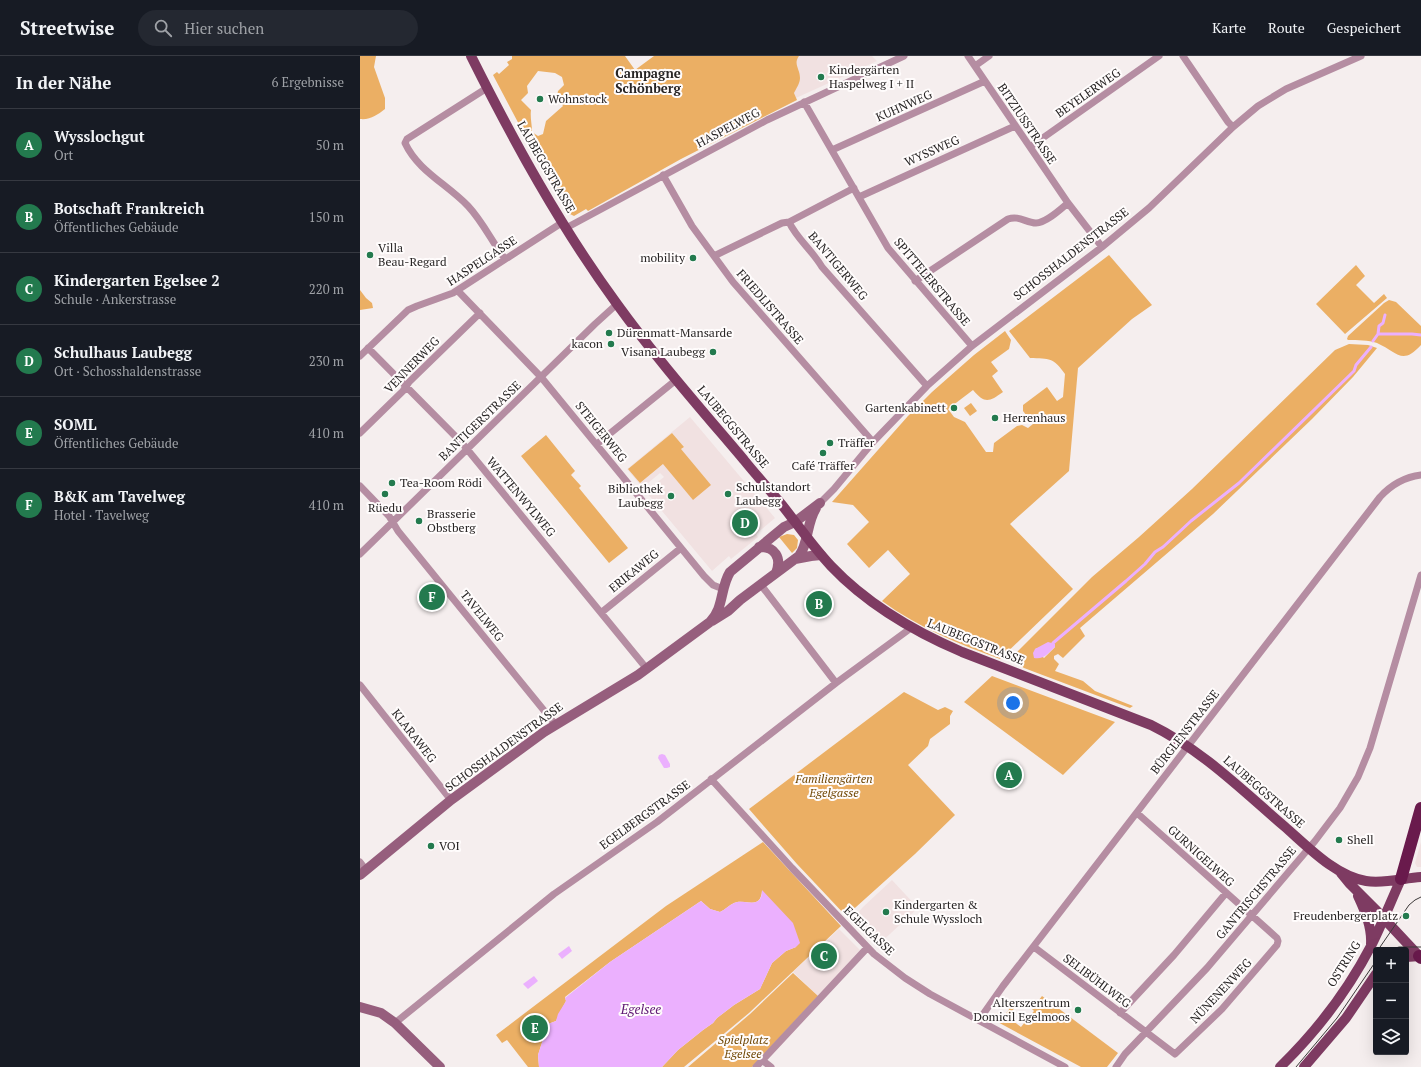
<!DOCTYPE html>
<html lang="de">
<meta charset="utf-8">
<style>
body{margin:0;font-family:"PT Serif",serif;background:#242831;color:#f1f3f6}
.controls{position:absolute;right:12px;bottom:12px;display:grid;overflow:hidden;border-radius:4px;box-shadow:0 4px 16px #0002}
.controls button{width:36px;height:36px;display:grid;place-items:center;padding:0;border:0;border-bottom:1px solid #363941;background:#171b24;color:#f1f3f6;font:20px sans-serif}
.you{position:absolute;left:653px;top:647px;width:14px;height:14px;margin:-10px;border:3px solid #fff;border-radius:50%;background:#1a73e8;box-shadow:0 0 0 6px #1a73e833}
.badge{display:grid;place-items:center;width:26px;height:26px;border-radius:50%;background:#237a4e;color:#fff;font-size:13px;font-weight:700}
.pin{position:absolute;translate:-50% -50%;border:2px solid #fff;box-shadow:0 1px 4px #0006}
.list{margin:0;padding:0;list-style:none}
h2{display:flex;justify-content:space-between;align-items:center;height:52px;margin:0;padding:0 16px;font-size:17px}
h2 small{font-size:13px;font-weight:400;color:#9ea1a6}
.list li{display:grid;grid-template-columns:26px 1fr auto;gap:12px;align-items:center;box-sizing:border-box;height:72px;padding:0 16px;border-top:1px solid #363941}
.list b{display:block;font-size:15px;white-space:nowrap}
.list p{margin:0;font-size:13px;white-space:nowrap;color:#9ea1a6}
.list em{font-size:13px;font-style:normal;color:#9ea1a6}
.icon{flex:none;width:22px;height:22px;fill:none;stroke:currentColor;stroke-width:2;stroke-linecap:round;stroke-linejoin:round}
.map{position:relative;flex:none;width:1061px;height:1011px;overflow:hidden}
header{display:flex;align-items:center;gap:24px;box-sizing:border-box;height:56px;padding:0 20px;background:#171b24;border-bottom:1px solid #363941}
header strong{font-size:19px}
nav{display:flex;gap:22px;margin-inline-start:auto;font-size:14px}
.search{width:280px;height:36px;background:#242831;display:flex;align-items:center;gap:10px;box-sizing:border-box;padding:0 14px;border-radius:22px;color:#9ea1a6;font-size:15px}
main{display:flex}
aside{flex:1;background:#171b24}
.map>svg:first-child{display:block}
.built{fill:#f1e1e1;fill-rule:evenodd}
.green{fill:#ebaf64;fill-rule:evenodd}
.water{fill:#ebb0fe}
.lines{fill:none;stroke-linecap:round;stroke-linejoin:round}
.stream{stroke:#ebb0fe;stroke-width:3}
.street{stroke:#b58da2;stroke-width:7}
.secondary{stroke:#965e7d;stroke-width:10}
.primary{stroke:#7e3b62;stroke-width:10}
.highway{stroke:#691a4c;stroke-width:12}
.tram{stroke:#3d3a3a;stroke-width:1}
.poi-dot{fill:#237a4e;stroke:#fffcfc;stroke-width:1.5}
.labels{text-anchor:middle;stroke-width:4;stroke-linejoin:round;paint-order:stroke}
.poi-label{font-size:12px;fill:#282525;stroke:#fffcfc;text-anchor:start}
.street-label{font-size:12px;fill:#282525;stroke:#fffcfc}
.park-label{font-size:12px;font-style:italic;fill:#714805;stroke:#fffcfc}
.neighbourhood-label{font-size:13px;font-weight:bold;fill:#282525;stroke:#fffcfc}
.water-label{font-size:13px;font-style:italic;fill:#5f1873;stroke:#fffcfc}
</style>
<header>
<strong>Streetwise</strong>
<div class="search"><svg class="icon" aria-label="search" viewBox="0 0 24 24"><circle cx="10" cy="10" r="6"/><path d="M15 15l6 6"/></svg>Hier suchen</div>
<nav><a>Karte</a><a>Route</a><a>Gespeichert</a></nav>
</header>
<main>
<aside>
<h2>In der Nähe<small>6 Ergebnisse</small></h2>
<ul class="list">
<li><span class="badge">A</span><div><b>Wysslochgut</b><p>Ort</p></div><em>50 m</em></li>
<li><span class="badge">B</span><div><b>Botschaft Frankreich</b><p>Öffentliches Gebäude</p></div><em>150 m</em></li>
<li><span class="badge">C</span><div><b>Kindergarten Egelsee 2</b><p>Schule · Ankerstrasse</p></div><em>220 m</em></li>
<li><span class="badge">D</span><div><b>Schulhaus Laubegg</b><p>Ort · Schosshaldenstrasse</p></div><em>230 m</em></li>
<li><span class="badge">E</span><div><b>SOML</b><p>Öffentliches Gebäude</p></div><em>410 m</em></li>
<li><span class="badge">F</span><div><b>B&amp;K am Tavelweg</b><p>Hotel · Tavelweg</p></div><em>410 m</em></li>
</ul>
</aside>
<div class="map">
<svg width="1061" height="1011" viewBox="0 0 1061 1011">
<rect width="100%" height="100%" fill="#f5eeee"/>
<path class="built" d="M439 0H512L517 5 436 42 434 37 440 22 436 8 437 2Z
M330 361 415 462 396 478 398 481 371 503 369 500 352 515 267 413ZM312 377 324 391 280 427 269 412ZM300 417 304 421 290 432 287 428Z
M1061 786V811H1057L1055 807Z
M532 824 558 852 517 890 493 867 492 864 503 851Z
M479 873 500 894 458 940 433 916Z"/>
<path class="green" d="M0 0H16L14 11 25 42V53C17 59 11 64 0 63Z
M152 0H265L275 14 294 0H439C433 8 440 13 440 22 440 27 436 33 434 37L437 44 321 103 228 155 226 153 214 160 210 158 171 91 133 19 137 16 139 18 149 9 147 6 152 3ZM178 15 195 17 202 21 204 29 198 35 197 41 203 50 186 65 183 78 178 80 172 76C172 68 170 62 171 54L161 44 168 37 167 30Z
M749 199 792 249 772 263 718 312 709 415 650 468 713 533 640 603C599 588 559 572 522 545L550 518 528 494 509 512 487 488 509 466 493 449 472 446 548 360 572 336 614 299 645 275 651 284 649 293 631 306 638 315 632 320 643 336C629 346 625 348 613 334L588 353 594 361 605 366 626 396H633L634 387 657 370 662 369 668 372 673 368 663 355V349L687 331 697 345 703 341 705 318C693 301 690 303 670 302L649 275Z
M996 209 1005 220 996 229 1014 247 1024 238 1027 242 985 278 956 248Z
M0 234 6 242 12 247 13 252 0 254Z
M1029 244 1036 246 1061 270V289C1042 310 1037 296 1017 287 1008 284 998 284 988 284L987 283 988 280 1024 247Z
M989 288 1008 289 1017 292 993 321 952 363 853 458 720 572 725 580 703 602 698 598 694 600V603L699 608 695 615 723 625 735 635 773 650 770 652 664 612 660 609 659 602 654 599 732 521 779 481 832 433 975 294ZM681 591H695L684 602 675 593Z
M611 347 617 355 610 360 604 352Z
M312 377 324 391 321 393 351 429 333 444 303 408 280 427 268 413Z
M186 379 215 415 211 419 221 430 219 432 268 492 249 507 161 400Z
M427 478 434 479 438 484 437 492 432 497 419 481Z
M632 620 755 666 703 719 604 646Z
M544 636 578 654 585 651 593 655 590 660V668L570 683 568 690 548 709 595 759 555 798 486 860 437 808 389 753Z
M403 786 481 870 389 957 324 1011H302L318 994 343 974 353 967 357 962 374 949 400 933 412 907 426 895 436 891 402 835C400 855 385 842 374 847 369 849 365 854 360 856L350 853 341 845 250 906 205 941 206 945 196 965 188 968 178 999 179 1011H168L147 984 142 987 136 979 306 850Z
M433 917 458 940 392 1011H328L390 958Z
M682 940 758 997 747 1011H721L634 964V960L635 957 645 959 652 949 655 951 648 961 661 971 674 955 672 953Z"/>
<path class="water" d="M688 586 695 588V591C688 597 684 604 674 602L673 597 675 593Z
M302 698 305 699 310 708V711L307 712H304L298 702 299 699Z
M402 834 433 867 440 887 436 891 426 895 412 907 400 933 374 949 357 962 353 967 343 974 318 994 302 1011H179L178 999 188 968 196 965 198 958 206 945 205 942 250 906 341 845 350 853 360 856C365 854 369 849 374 847 384 842 402 855 402 834Z
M209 890 212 895 202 903 198 898Z
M174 920 178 925 168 933 163 928Z"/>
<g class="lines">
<path class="stream" d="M1018 278H1052L1061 279
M1013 285 1018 278 1019 270 1023 267 1025 259
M693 587 766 525 785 508 795 496 803 491 831 465 879 427 994 315 996 309 1011 291"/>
<path class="street" d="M608 0 708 147 742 191
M823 0 868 66 873 71
M615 10 629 0
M127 32 47 83 45 87C58 115 87 128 108 150 123 166 132 186 145 203
M444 46 528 192 612 290
M670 91 799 0
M472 94 625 25
M303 119 332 170 373 226 513 386
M499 141 655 70
M429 166C437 183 452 194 462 211L567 330
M206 172 407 64 544 0
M354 200 422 167 429 166 494 132
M555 225 648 163C659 159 666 167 676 167 686 167 701 153 708 147
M98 235 181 321 344 520 353 529 363 533
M8 292 102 387 287 613
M0 300 48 254 57 250 93 237 203 166
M0 377 43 335 49 326 120 257
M237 388 316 324
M0 430 29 460 38 475 195 668
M460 447 474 433 513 386 567 330 612 290 742 191 789 152 873 71 898 50 926 33 1001 0
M0 498 235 268 257 248
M401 529 476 627
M242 556 321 492
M0 629 91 744
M351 723 432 812 514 898 545 922 570 938 705 1011
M0 806 6 814
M674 891 815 998 862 953 917 889 918 885 917 882 777 757
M760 957 814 899 866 837
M619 964 643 930 1020 441C1031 429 1045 421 1061 419
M35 967 194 838 297 766 476 627 551 572
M402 1004 411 1011
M396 1011 507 892
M756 1011 765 998 847 912 955 785 980 752 998 721 1010 692 1061 519"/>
<path class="secondary" d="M399 491C415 490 422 502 416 517
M435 503 451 500 461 499
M352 565 368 555 380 544 439 500C449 487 446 468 456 452
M0 819 91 744 184 676 278 619 350 566C364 552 360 532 370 516L424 471 435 466 460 447
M0 951 21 957 35 967 80 1011"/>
<path class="primary" d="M111 0C154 86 200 170 257 248 296 302 340 352 384 404 396 419 409 433 422 449 438 469 453 491 471 510 508 549 553 575 602 596L791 669C842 694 882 734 924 770 947 790 975 820 1006 825 1024 828 1044 822 1061 821
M981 817 990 828 1015 853 1059 900
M998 840C1005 855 1012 871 1011 888
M1046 901 1061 900
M920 1011C956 976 988 934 1011 890 1022 868 1031 845 1041 823
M944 1011 986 962 1016 918"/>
<path class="highway" d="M1041 823 1061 752
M1059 900 1061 902"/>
<path class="tram" d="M1018 894 1049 849 1055 844 1061 841
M1029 894 1039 891H1061
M936 1011 977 962 1016 905"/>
</g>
<g class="poi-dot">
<circle cx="461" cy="21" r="4"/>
<circle cx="180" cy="43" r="4"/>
<circle cx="10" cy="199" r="4"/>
<circle cx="333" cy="202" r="4"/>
<circle cx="249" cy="277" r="4"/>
<circle cx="251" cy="288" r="4"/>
<circle cx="353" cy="296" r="4"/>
<circle cx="594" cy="352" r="4"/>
<circle cx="635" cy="362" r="4"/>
<circle cx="470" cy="387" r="4"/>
<circle cx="463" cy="397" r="4"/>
<circle cx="32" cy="427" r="4"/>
<circle cx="25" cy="438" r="4"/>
<circle cx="368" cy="438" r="4"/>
<circle cx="311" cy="440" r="4"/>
<circle cx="59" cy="465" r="4"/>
<circle cx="979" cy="784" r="4"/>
<circle cx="71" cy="790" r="4"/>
<circle cx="526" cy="856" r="4"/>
<circle cx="1046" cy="860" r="4"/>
<circle cx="718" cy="954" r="4"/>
</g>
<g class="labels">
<g class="poi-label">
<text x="469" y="18">Kindergärten<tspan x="469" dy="14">Haspelweg I + II</tspan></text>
<text x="188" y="47">Wohnstock</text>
<text x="18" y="196">Villa<tspan x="18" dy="14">Beau-Regard</tspan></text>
<text x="325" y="206" text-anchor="end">mobility</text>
<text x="257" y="281">Dürenmatt-Mansarde</text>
<text x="243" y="292" text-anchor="end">kacon</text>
<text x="345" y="300" text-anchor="end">Visana Laubegg</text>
<text x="586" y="356" text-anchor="end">Gartenkabinett</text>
<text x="643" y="366">Herrenhaus</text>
<text x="478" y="391">Träffer</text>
<text x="463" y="414" text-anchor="middle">Café Träffer</text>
<text x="40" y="431">Tea-Room Rödi</text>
<text x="376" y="435">Schulstandort<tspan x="376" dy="14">Laubegg</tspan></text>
<text x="303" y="437" text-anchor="end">Bibliothek<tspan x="303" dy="14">Laubegg</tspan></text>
<text x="25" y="456" text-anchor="middle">Rüedu</text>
<text x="67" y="462">Brasserie<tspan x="67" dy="14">Obstberg</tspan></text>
<text x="987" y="788">Shell</text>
<text x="79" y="794">VOI</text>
<text x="534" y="853">Kindergarten &amp;<tspan x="534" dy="14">Schule Wyssloch</tspan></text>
<text x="1038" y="864" text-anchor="end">Freudenbergerplatz</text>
<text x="710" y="951" text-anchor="end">Alterszentrum<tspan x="710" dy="14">Domicil Egelmoos</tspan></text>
</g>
<g class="street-label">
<text transform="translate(728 37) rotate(-35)" y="4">BEYELERWEG</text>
<text transform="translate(544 50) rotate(-24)" y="4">KUHNWEG</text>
<text transform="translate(667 68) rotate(56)" y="4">BITZIUSSTRASSE</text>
<text transform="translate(368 72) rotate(-28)" y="4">HASPELWEG</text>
<text transform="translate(572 95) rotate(-24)" y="4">WYSSWEG</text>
<text transform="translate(186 111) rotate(60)" y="4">LAUBEGGSTRASSE</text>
<text transform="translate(711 198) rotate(-38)" y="4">SCHOSSHALDENSTRASSE</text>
<text transform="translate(122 205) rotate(-33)" y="4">HASPELGASSE</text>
<text transform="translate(478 210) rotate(50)" y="4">BANTIGERWEG</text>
<text transform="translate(572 226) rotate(50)" y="4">SPITTELERSTRASSE</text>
<text transform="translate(410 251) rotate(49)" y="4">FRIEDLISTRASSE</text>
<text transform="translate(52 309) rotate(-46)" y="4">VENNERWEG</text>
<text transform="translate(120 365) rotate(-44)" y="4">BANTIGERSTRASSE</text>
<text transform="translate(373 371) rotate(50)" y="4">LAUBEGGSTRASSE</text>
<text transform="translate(241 376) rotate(51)" y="4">STEIGERWEG</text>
<text transform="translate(161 441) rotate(50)" y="4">WATTENWYLWEG</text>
<text transform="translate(274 515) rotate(-39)" y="4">ERIKAWEG</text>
<text transform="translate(122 560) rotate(51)" y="4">TAVELWEG</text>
<text transform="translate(616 586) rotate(22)" y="4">LAUBEGGSTRASSE</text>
<text transform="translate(825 676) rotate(-52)" y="4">BÜRGLENSTRASSE</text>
<text transform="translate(54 680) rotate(52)" y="4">KLARAWEG</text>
<text transform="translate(144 691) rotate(-36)" y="4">SCHOSSHALDENSTRASSE</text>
<text transform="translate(904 736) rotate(41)" y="4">LAUBEGGSTRASSE</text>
<text transform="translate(285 759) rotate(-36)" y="4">EGELBERGSTRASSE</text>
<text transform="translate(841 800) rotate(42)" y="4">GURNIGELWEG</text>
<text transform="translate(896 837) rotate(-50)" y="4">GANTRISCHSTRASSE</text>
<text transform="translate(509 875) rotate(44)" y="4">EGELGASSE</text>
<text transform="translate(984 908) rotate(-58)" y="4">OSTRING</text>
<text transform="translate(737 925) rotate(37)" y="4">SELIBÜHLWEG</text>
<text transform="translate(861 935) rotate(-47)" y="4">NÜNENENWEG</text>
</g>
<g class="park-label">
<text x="474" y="727">Familiengärten<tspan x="474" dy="14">Egelgasse</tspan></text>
<text x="383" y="988">Spielplatz<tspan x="383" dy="14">Egelsee</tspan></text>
</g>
<g class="neighbourhood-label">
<text x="288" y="22">Campagne<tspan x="288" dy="15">Schönberg</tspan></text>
</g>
<g class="water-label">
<text x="281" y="958">Egelsee</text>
</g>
</g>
</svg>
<div class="controls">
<button>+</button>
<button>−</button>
<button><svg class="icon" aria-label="layers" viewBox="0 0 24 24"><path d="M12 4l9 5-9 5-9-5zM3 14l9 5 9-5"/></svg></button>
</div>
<div class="you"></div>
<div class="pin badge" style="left:649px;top:719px">A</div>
<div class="pin badge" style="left:459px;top:548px">B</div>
<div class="pin badge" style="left:464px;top:900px">C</div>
<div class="pin badge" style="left:385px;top:467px">D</div>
<div class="pin badge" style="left:175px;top:972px">E</div>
<div class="pin badge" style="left:72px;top:541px">F</div>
</div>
</main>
